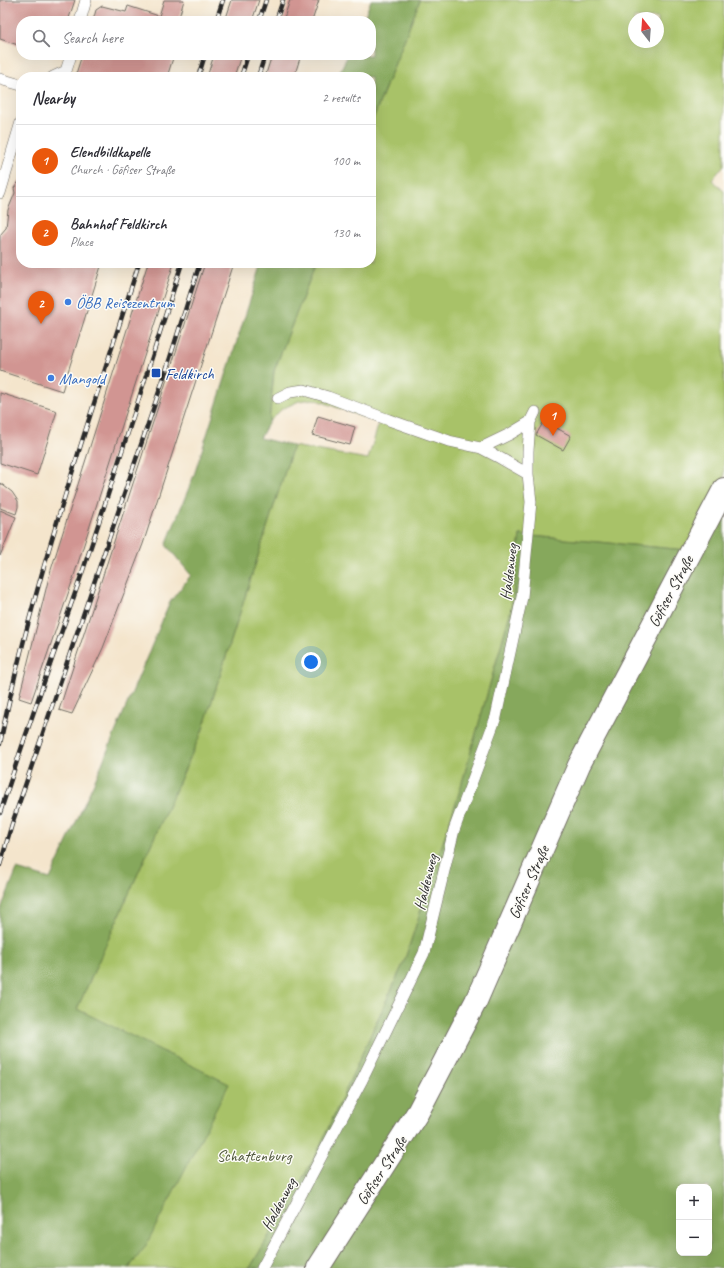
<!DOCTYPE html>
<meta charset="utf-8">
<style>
body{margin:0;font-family:Caveat,sans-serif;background:#f2f2f3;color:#2b2b33}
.controls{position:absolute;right:12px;bottom:12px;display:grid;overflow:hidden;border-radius:8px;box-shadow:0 4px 16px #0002}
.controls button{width:36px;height:36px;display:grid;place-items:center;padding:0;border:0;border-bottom:1px solid #e1e1e2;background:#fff;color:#2b2b33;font:20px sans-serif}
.compass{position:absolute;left:628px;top:12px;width:36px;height:36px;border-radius:50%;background:#fff;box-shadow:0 4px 16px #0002;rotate:343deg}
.you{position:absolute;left:311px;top:662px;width:14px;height:14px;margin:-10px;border:3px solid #fff;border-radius:50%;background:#1a73e8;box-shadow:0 0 0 6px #1a73e833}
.badge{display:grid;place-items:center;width:26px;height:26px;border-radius:50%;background:#ea580c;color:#fff;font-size:13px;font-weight:700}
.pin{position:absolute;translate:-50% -33px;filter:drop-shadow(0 1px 2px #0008)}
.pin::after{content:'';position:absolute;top:21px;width:14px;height:12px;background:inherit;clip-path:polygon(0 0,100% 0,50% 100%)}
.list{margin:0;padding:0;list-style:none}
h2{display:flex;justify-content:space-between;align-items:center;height:52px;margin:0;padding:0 16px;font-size:17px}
h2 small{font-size:13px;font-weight:400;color:#7c7c81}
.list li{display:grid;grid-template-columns:26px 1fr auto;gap:12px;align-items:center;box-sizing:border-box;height:72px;padding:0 16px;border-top:1px solid #e1e1e2}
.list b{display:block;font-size:15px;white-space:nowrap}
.list p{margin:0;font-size:13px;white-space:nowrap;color:#7c7c81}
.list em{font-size:13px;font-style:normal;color:#7c7c81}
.icon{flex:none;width:22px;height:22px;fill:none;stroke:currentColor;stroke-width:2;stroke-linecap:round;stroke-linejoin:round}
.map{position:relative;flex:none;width:724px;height:1268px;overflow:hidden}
.search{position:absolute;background:#fff;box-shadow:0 4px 16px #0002;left:16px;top:16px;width:360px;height:44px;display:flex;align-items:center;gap:10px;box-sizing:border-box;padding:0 14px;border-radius:16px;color:#7c7c81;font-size:15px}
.panel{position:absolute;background:#fff;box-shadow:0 4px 16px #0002;left:16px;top:72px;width:360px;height:196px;border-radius:16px}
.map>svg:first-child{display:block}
.green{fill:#a8c268;stroke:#6a764a;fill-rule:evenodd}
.forest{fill:#86a85c;stroke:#586a44;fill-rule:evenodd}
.building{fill:#d19592}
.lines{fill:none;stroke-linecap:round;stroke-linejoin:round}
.lane-casing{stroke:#716c63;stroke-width:12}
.secondary-casing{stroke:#716c63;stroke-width:24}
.lane{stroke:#fff;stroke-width:11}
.secondary{stroke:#fff;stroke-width:22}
.rail-casing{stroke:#2b2b2b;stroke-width:4.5}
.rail{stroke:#fdfcf7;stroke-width:3;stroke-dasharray:9;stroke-linecap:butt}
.shop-dot{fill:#3f7fe0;stroke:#fdfcf7;stroke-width:1.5}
.transit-dot{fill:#1a4fb4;stroke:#fdfcf7;stroke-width:1.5}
.labels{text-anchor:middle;stroke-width:3;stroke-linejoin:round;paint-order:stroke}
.shop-label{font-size:16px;fill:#366cbe;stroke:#fdfcf7;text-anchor:start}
.transit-label{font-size:16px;fill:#164399;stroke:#fdfcf7;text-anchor:start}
.street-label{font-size:16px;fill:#2b2b2b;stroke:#fdfcf7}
.park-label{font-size:16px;fill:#50583d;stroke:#fdfcf7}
</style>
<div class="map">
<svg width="724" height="1268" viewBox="0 0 724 1268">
<rect width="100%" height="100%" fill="#fdfcf7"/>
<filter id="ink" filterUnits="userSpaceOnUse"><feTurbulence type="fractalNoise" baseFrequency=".025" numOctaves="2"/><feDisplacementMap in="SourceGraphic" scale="8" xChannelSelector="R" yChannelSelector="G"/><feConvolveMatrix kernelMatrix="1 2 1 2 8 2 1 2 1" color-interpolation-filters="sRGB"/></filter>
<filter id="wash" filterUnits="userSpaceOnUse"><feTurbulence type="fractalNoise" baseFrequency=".012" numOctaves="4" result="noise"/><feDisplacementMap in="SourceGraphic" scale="16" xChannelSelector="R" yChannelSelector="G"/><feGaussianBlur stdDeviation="0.9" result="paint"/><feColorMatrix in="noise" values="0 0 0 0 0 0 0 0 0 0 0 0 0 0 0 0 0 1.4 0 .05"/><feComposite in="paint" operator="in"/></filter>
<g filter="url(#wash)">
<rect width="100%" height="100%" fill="#f4e5cc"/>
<path class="green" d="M420 0H724V165L712 180 724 191V508L698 551 520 535 511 610 460 790 404 962 315 1157 250 1268H129L145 1246 77 1009 203 729 293 446 368 459 379 423 314 399 299 401 282 409 269 422 274 371 316 263H371V124ZM634 18H658V42H634Z"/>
<path class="forest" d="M371 0H420L371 124V77H337L348 55H371V21H363Z
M262 263H316L274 371 269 422 260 438 293 446 203 729 77 1009 229 1084 145 1247 129 1268H0V911L17 869 50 879 96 778 170 602 191 575 166 545 194 475Z
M724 508V1268H250L315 1157 404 962 460 790 511 610 520 535 698 551ZM679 1187H709V1253H679Z"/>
<g id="blocks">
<path class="building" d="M0 0H75L68 21H21V46L0 39Z
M164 0H184L178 21H93L96 10 102 6 126 12 128 6 159 16Z
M232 0H259L252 21H225Z
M290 0H319L312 21H283Z
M82 55H174L167 77H75Z
M214 55H241L234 77H207Z
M272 55H301L294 77H265Z
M21 179V263H102L62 391 0 371V235L6 228 8 210 15 193 14 188Z
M148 263H174L70 588 31 702 19 698 50 573Z
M205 263H234L143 544 103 648 72 714 59 710Z
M0 393 57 411 37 475 0 463Z
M318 416 355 427 350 445 312 435Z
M544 421 571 436 563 450 536 435Z
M0 483 12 492 18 501V507L16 514 0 508Z
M0 510 16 517 0 556Z"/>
</g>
</g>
<g filter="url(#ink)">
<use href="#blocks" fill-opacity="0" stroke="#716c63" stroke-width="1"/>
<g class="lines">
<defs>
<path id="lane" d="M80 21 86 0
M53 77 66 71 71 55
M0 79 21 85
M0 193 21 122
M278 398 290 392 304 390 328 397 389 420 449 441 481 448 500 458 528 474
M481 448 510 434 530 422
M262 1268 361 1082 424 953 454 830 496 717 522 597 531 502 528 474V451L530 422 535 412"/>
<path id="secondary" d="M318 1268 418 1112 476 1001 579 765 724 489"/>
</defs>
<use href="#lane" class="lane-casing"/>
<use href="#secondary" class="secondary-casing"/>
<use href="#lane" class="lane"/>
<use href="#secondary" class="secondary"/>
<defs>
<path id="rail" d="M216 21 223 0
M259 21 266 0
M276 21 283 0
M198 77 205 55
M241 77 248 55
M258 77 265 55
M0 744C33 580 89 422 139 263
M0 813C25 735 52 659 79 582 115 476 148 369 182 263
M0 865 12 824 163 380 200 263"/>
</defs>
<use href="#rail" class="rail-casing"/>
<use href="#rail" class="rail"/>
</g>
</g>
<g class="shop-dot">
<circle cx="68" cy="302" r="4"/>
<circle cx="51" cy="378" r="4"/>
</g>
<rect class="transit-dot" x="151" y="368" width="10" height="10" rx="2"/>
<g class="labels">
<g class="shop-label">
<text x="76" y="308">ÖBB Reisezentrum</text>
<text x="59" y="384">Mangold</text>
</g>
<g class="transit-label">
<text x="165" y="379">Feldkirch</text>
</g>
<g class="street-label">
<text transform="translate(508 572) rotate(-83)" y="6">Haldenweg</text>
<text transform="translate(670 591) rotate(-62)" y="6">Göfiser Straße</text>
<text transform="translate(425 882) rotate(-76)" y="6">Haldenweg</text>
<text transform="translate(528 882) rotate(-66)" y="6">Göfiser Straße</text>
<text transform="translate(381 1170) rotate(-57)" y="6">Göfiser Straße</text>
<text transform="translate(278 1204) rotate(-62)" y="6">Haldenweg</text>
</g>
<g class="park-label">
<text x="254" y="1161">Schattenburg</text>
</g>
</g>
</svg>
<div class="controls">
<button>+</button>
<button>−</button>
</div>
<svg class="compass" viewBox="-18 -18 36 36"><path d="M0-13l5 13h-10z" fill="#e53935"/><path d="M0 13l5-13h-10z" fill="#7c7c81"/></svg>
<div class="you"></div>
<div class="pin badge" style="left:553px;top:436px">1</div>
<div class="pin badge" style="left:41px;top:324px">2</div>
<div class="search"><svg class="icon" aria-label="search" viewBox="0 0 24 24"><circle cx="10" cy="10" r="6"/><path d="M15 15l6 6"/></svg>Search here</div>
<section class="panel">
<h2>Nearby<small>2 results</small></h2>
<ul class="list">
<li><span class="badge">1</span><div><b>Elendbildkapelle</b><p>Church · Göfiser Straße</p></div><em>100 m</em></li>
<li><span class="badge">2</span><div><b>Bahnhof Feldkirch</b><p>Place</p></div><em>130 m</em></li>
</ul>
</section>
</div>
